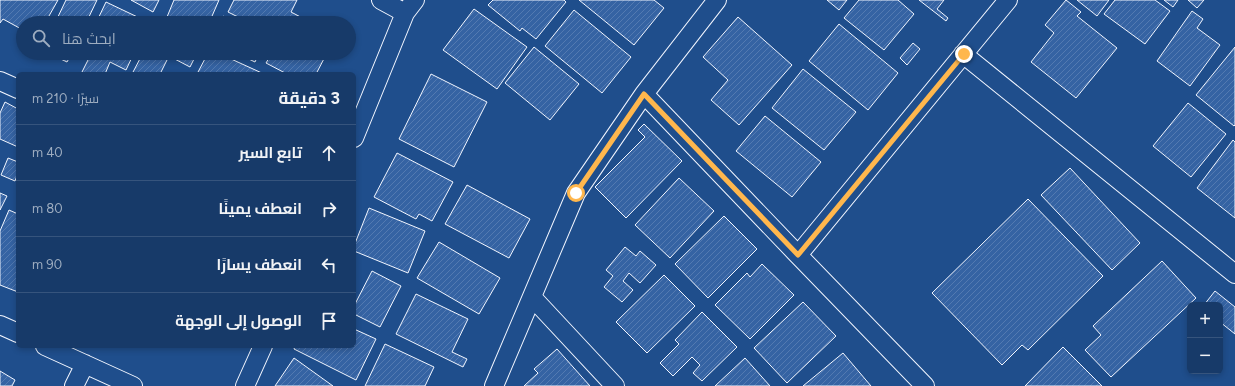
<!DOCTYPE html>
<html lang="ar">
<meta charset="utf-8">
<style>
body{margin:0;font-family:Figtree,Cairo,sans-serif;background:#20416f;color:#f1f3f6;direction:rtl}
.controls{position:absolute;right:12px;bottom:12px;display:grid;overflow:hidden;border-radius:6px;box-shadow:0 2px 6px #0003}
.controls button{width:36px;height:36px;display:grid;place-items:center;padding:0;border:0;border-bottom:1px solid #36547d;background:#173a69;color:#f1f3f6;font:20px sans-serif}
.stop{position:absolute;width:12px;height:12px;margin:-9px;border:3px solid #ffb74d;border-radius:50%;background:#fff}
.stop.end{background:#ffb74d;border-color:#fff;box-shadow:0 1px 4px #0008}
.list{margin:0;padding:0;list-style:none}
h2{display:flex;justify-content:space-between;align-items:center;height:52px;margin:0;padding:0 16px;font-size:17px}
h2 small{font-size:13px;font-weight:400;color:#9eadc0}
.list li{display:grid;grid-template-columns:26px 1fr auto;gap:12px;align-items:center;box-sizing:border-box;height:56px;padding:0 16px;border-top:1px solid #36547d}
.list b{display:block;font-size:15px;white-space:nowrap}
.list em{font-size:13px;font-style:normal;color:#9eadc0}
.icon{flex:none;width:22px;height:22px;fill:none;stroke:currentColor;stroke-width:2;stroke-linecap:round;stroke-linejoin:round}
.map{position:relative;flex:none;width:1235px;height:386px;overflow:hidden;direction:ltr}
.search{position:absolute;background:#173a69;box-shadow:0 2px 6px #0003;left:16px;top:16px;width:340px;height:44px;display:flex;align-items:center;gap:10px;box-sizing:border-box;padding:0 14px;border-radius:22px;color:#9eadc0;font-size:15px}
.panel{position:absolute;background:#173a69;box-shadow:0 2px 6px #0003;left:16px;top:72px;width:340px;height:276px;border-radius:6px;direction:rtl}
.map>svg:first-child{display:block}
.building{fill:url(#building-hatch);stroke:#f2f6ff}
.lines{fill:none;stroke-linecap:round;stroke-linejoin:round}
.minor-casing{stroke:#f2f6ff;stroke-width:20}
.minor{stroke:#1f4e8c;stroke-width:18}
.route{stroke:#ffb74d;stroke-width:5}
</style>
<div class="map">
<svg width="1235" height="386" viewBox="0 0 1235 386">
<defs>
<pattern id="building-hatch" width="6" height="6" patternUnits="userSpaceOnUse"><rect width="6" height="6" fill="#3563a3"/><path d="M-1 1l2-2M0 6l6-6M5 7l2-2" fill="none" stroke="#537ab1"/></pattern>
</defs>
<rect width="100%" height="100%" fill="#1f4e8c"/>
<path class="building" d="M0 0H58L45 23H23V30L3 19 0 23Z
M66 0H97L86 23H55Z
M131 0H159L153 12Z
M174 0H219L209 23H182L167 17Z
M234 0H297L291 12 312 23H285L275 18 272 23H250L228 12Z
M493 0H564L566 2 536 39 522 28 520 31 488 5Z
M579 0H654L664 8 634 45Z
M827 0H847L839 10Z
M859 0H898L914 14 884 50 844 18Z
M919 0H944L937 9 948 18 946 21Z
M1066 0 1081 12 1077 16 1117 48 1076 98 1031 62 1054 33 1045 25Z
M1077 0H1109L1097 16Z
M1115 0H1155L1170 11 1145 44 1104 14Z
M1164 0H1178L1173 7Z
M1188 0H1204L1197 8Z
M106 2 148 22V23H96Z
M474 9 527 47 497 89 443 50Z
M574 10 631 57 602 93 545 46Z
M1192 11 1203 19 1197 28 1220 45 1190 86 1157 61Z
M223 16 237 23H220Z
M738 17 792 65 739 125 711 100 728 80 703 57Z
M839 24 898 73 868 110 809 61Z
M913 43 920 49 907 65 900 58Z
M534 47 579 84 550 120 505 83Z
M1235 47V125L1234 126 1196 95Z
M48 53H72L67 62Z
M89 53H134L126 70 110 62 105 74H81L91 54Z
M143 53H197L190 67 169 56 160 74H132Z
M208 53H218L264 74H197Z
M236 53H259L255 62Z
M272 53H327L316 74H287L266 63Z
M803 69 856 112 824 150 772 108Z
M431 74 487 102 454 167 399 139Z
M5 102 18 109V147L0 139V113Z
M1188 103 1226 134 1191 177 1153 146Z
M765 116 821 162 792 197 736 151Z
M644 124 682 161 626 218 595 187 645 137 638 130Z
M1233 140 1235 142V218L1197 188Z
M397 153 453 182 432 221 419 214 416 219 374 197Z
M8 158 18 162V173L15 181 1 175Z
M1070 168 1140 243 1112 270 1041 195Z
M679 178 714 211 670 258 635 225Z
M467 185 530 219 509 258 445 224Z
M0 193 7 196 0 210Z
M1028 199 1103 276 1028 350 1022 345 1002 365 932 293Z
M369 208 425 231 408 273 354 251V246Z
M9 210 18 214V292L0 285V231Z
M724 216 757 249 708 298 675 264Z
M439 242 500 278 479 314 417 278Z
M625 247 636 256 640 251 656 265 640 283 629 273 623 281 633 290 622 302 604 287 613 276 606 270Z
M1162 261 1196 298 1111 377 1085 350 1101 335 1093 326Z
M762 264 794 295 750 339 715 305 747 273 750 277Z
M372 271 401 286 380 327 354 314V306Z
M664 275 695 306 647 353 616 322Z
M1215 291 1235 307V334L1220 322V305H1204Z
M416 294 468 319 452 352 467 359 463 367 396 334Z
M803 302 836 336 787 383 754 348Z
M702 312 737 347 702 381 693 373 700 365 692 357 673 376 660 363 679 344 675 340Z
M354 329 376 339 356 380 294 349 295 346H354Z
M385 344 434 367 425 386H365Z
M1063 347 1102 386H1025Z
M557 349 590 386H524L538 373 534 369Z
M843 353 871 386H803Z
M294 358 333 386H275Z
M745 358 770 386H715Z
M0 371 15 380 12 386H0Z"/>
<g class="lines">
<defs>
<path id="minor" d="M381 0 405 13
M963 54 1235 274
M0 81 18 89
M644 94 798 255 1008 0
M354 138 405 13 415 0
M798 255 925 386
M532 297 615 386
M0 325 18 333
M45 346 133 386
M74 386 85 364
M245 386 263 346
M494 386 576 193 644 94 717 0"/>
</defs>
<use href="#minor" class="minor-casing"/>
<use href="#minor" class="minor"/>
</g>
<g class="lines">
<path class="route" d="M576 193 644 94 798 255 964 54"/>
</g>
</svg>
<div class="controls">
<button>+</button>
<button>−</button>
</div>
<div class="stop" style="left:576px;top:193px"></div>
<div class="stop end" style="left:964px;top:54px"></div>
<div class="search"><svg class="icon" aria-label="search" viewBox="0 0 24 24"><circle cx="10" cy="10" r="6"/><path d="M15 15l6 6"/></svg>ابحث هنا</div>
<section class="panel">
<h2>3 دقيقة<small>سيرًا · 210 m</small></h2>
<ul class="list">
<li><svg class="icon" aria-label="ahead" viewBox="0 0 24 24"><path d="M12 20V5M6 11l6-6 6 6"/></svg><div><b>تابع السير</b></div><em>40 m</em></li>
<li><svg class="icon" aria-label="right" viewBox="0 0 24 24"><path d="M7 20v-9h11M14 6l5 5-5 5"/></svg><div><b>انعطف يمينًا</b></div><em>80 m</em></li>
<li><svg class="icon" aria-label="left" viewBox="0 0 24 24"><path d="M17 20v-9H6M10 6l-5 5 5 5"/></svg><div><b>انعطف يسارًا</b></div><em>90 m</em></li>
<li><svg class="icon" aria-label="arrive" viewBox="0 0 24 24"><path d="M6 21V4h12l-3 4 3 4H6"/></svg><div><b>الوصول إلى الوجهة</b></div></li>
</ul>
</section>
</div>
